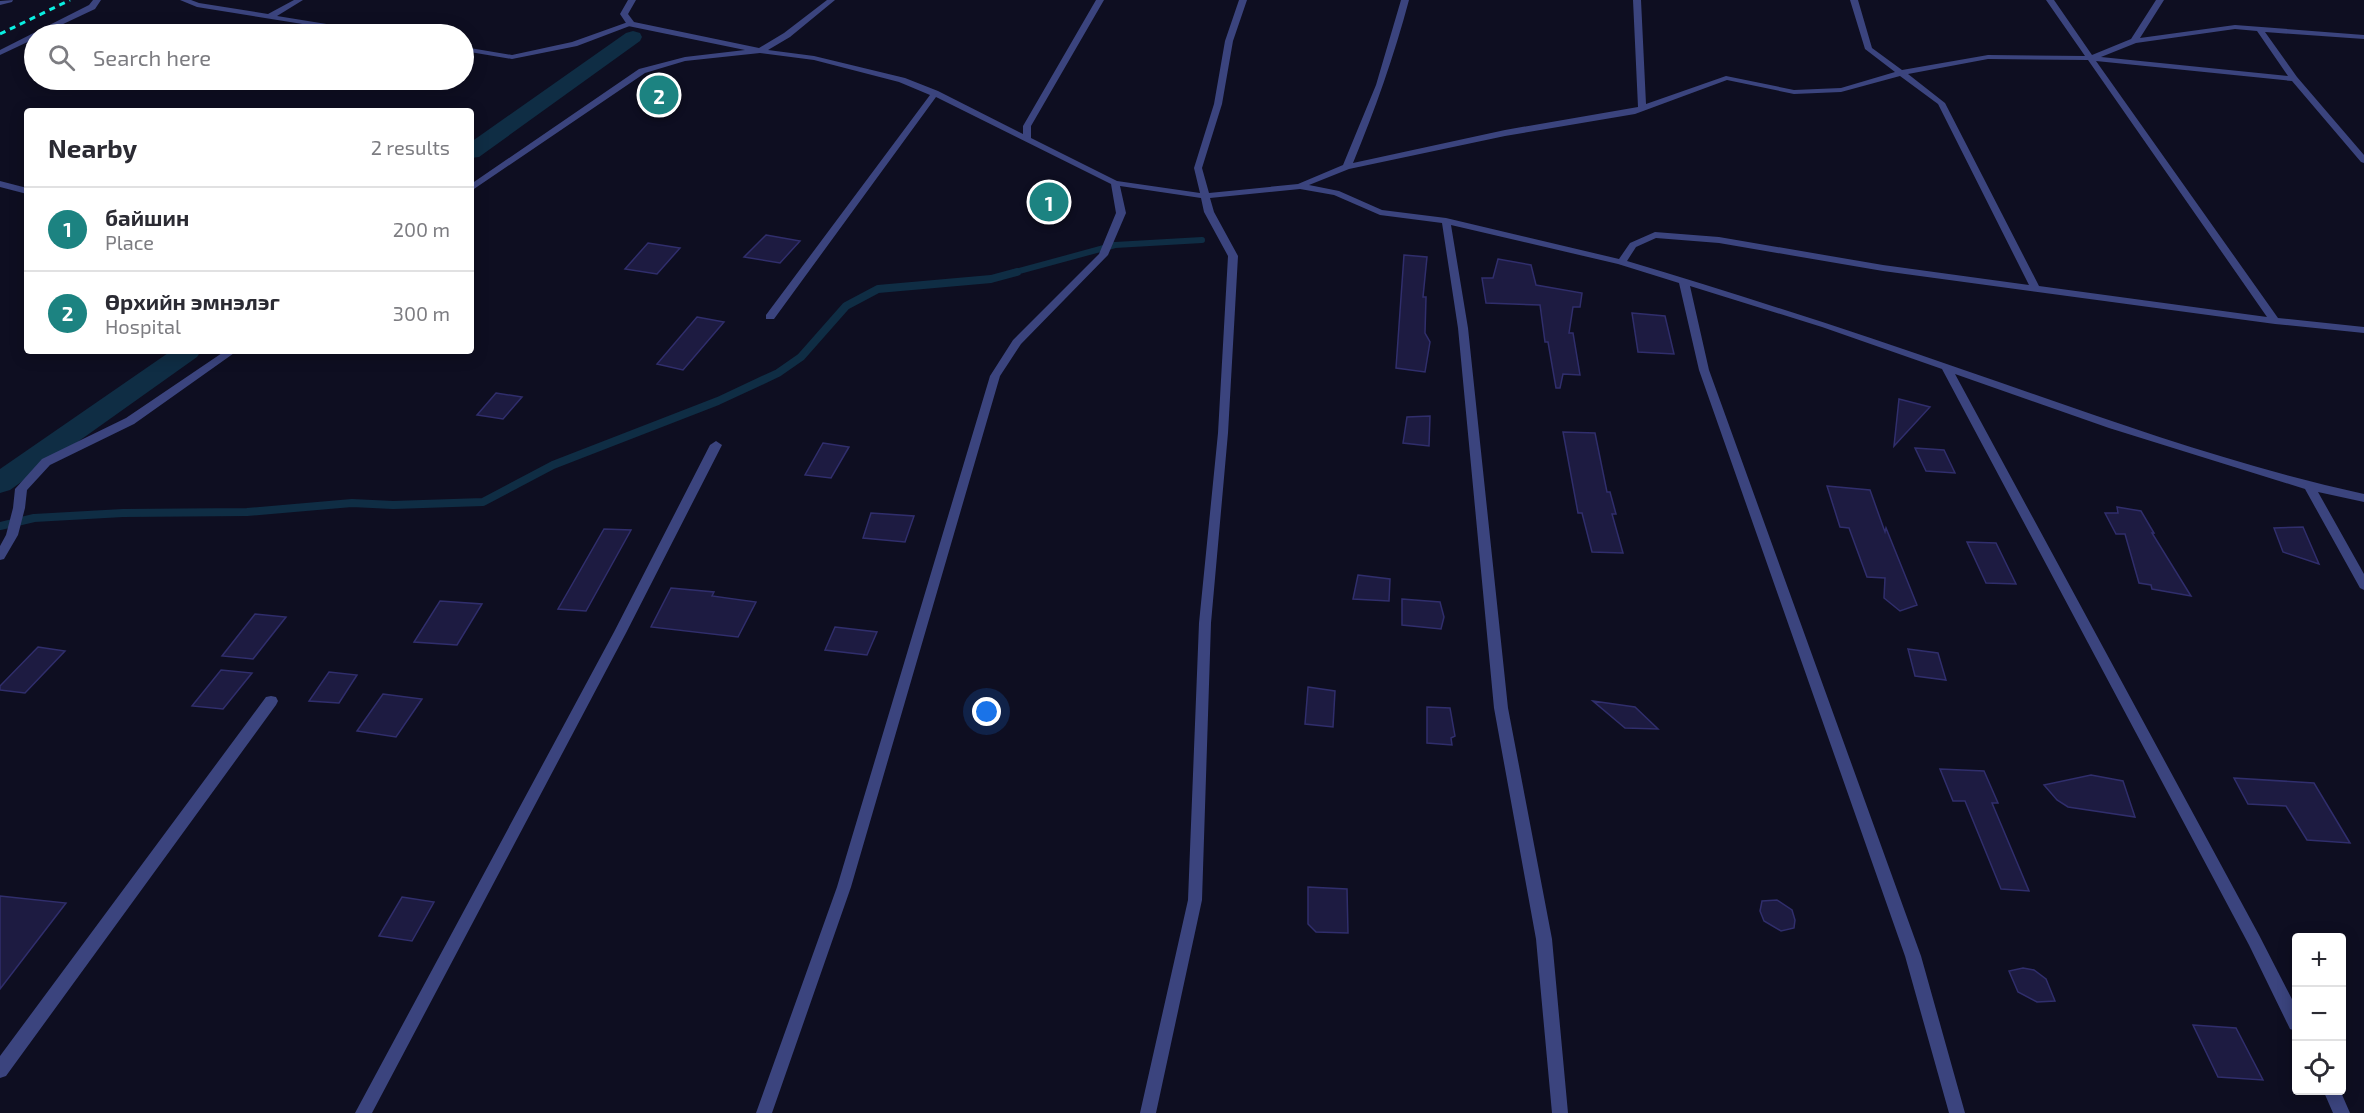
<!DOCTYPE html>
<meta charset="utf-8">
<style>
body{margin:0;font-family:"Exo 2",sans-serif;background:#f7f7f7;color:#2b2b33}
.controls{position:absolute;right:18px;bottom:18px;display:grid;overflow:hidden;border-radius:6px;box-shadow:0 3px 15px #0003}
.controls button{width:54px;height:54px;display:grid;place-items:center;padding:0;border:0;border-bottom:2px solid #e1e1e2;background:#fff;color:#2b2b33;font:30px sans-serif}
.you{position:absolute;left:987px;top:712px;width:21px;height:21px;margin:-15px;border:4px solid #fff;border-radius:50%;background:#1a73e8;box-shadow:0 0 0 9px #1a73e833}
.badge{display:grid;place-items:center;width:39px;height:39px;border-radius:50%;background:#1c8381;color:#fff;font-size:20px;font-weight:700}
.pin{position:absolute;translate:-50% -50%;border:3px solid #fff;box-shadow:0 2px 6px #0006}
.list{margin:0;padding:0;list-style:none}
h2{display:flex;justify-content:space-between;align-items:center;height:78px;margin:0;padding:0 24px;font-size:26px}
h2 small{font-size:20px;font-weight:400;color:#7c7c81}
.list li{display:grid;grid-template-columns:39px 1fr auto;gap:18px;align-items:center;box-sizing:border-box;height:84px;padding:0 24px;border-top:2px solid #e1e1e2}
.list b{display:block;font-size:22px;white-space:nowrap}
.list p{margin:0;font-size:20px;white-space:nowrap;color:#7c7c81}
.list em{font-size:20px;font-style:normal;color:#7c7c81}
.icon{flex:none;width:33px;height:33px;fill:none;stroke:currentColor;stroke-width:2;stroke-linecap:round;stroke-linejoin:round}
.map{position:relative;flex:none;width:2364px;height:1113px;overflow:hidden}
.search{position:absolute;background:#fff;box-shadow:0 3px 15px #0003;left:24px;top:24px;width:450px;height:66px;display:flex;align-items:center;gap:15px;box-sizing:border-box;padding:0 21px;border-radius:33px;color:#7c7c81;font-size:22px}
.panel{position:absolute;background:#fff;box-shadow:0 3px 15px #0003;left:24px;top:108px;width:450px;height:246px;border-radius:6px}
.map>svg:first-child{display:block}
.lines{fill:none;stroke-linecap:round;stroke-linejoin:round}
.stream-far1{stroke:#0f2d44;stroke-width:6}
.stream{stroke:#0f2d44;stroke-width:8}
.canal{fill:#0f2d44;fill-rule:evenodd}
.building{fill:#1d1b41;stroke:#302e6c;stroke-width:1.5}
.lane{fill:#3b447e;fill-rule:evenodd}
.street{fill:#3b447e;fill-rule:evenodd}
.rail{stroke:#0aefe1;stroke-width:3;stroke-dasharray:6 5;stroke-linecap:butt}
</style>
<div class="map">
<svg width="2364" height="1113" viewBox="0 0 2364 1113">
<rect width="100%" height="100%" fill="#0e0e21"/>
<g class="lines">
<path class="stream-far1" d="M1012 273 1115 245 1202 240"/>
<path class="stream" d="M0 526 34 518 123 513 247 512 352 503 393 505 483 502 553 465 718 401 778 373 801 357 846 306 878 289 991 279 1017 272"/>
<path class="canal" d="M633 31 640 33 642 37 640 41 479 157 471 158V142L626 33Z
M171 351H201L197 357 10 490 0 493V469Z"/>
</g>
<path class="building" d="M766 235 800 241 780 263 744 257Z
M648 243 680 248 657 274 625 269Z
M1404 255 1427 257 1423 297H1426L1425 333 1430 342 1425 372 1396 368Z
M1498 259 1531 265 1536 285 1582 293 1580 307H1573L1569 333H1573L1580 375 1563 374 1560 388H1556L1548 342H1545L1540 305 1486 303 1482 278H1493Z
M1632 313 1665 316 1674 354 1638 352Z
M697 317 724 322 683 370 657 364Z
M496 393 522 397 503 419 477 415Z
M1899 399 1930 407 1894 446Z
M1430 416 1429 446 1403 443 1407 417Z
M1563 432 1595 433 1607 492H1610L1616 514H1612L1623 553 1592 552 1582 513H1578Z
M823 443 849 447 831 478 805 475Z
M1915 448 1944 450 1955 473 1926 471Z
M1827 486 1870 490 1885 532 1886 528 1917 605 1900 611 1884 598 1885 578 1867 577 1849 528 1840 527Z
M2117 507 2141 511 2154 533H2152L2191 596 2152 589 2151 585 2139 583 2125 534H2116L2105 513H2118Z
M871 513 914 516 905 542 863 538Z
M2303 527 2319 564 2283 552 2274 528Z
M604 529 631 530 586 611 558 609Z
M1967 542 1996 543 2016 584 1986 583Z
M1358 575 1390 579 1389 601 1353 599Z
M671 588 714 592 712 596 756 602 738 637 651 627Z
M1402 599 1440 602 1444 617 1441 629 1402 625Z
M440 601 482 604 457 645 414 642Z
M255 614 286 617 253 659 222 656Z
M835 627 877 632 867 655 825 650Z
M38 647 65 651 25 693 0 690V686Z
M1908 649 1938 653 1946 680 1915 676Z
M221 670 252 673 223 709 192 706Z
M329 672 357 675 339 703 309 701Z
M1308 687 1335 691 1333 727 1305 724Z
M383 694 422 699 396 737 357 731Z
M1593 701 1635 707 1658 729 1625 728Z
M1427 707 1450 708 1455 736 1451 738 1452 745 1427 743Z
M1940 769 1984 771 1998 803H1992L2029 891 2001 889 1965 801H1953Z
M2091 775 2123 781 2135 817 2068 807 2057 800 2044 785Z
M2234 778 2314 783 2350 843 2307 840 2286 806 2248 804Z
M1308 887 1347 889 1348 933 1316 932 1308 924Z
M0 896 66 903 0 989Z
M402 897 434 902 412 941 379 936Z
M1777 900 1792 910 1795 920 1794 928 1781 931 1764 921 1760 911 1762 901Z
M2023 968 2034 970 2046 979 2055 1001 2037 1002 2018 992 2009 971Z
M2193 1025 2236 1028 2263 1080 2218 1077Z"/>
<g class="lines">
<path class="lane" d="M13 0 12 2 0 5V1Z
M93 0H101L95 9 42 34H34V39L0 55V50L89 5Z
M180 0H191L199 3 268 14 294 0H303L277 16 376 32 380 34H365L197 7Z
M628 22 635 24 577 46 512 59 464 51V47L512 55 572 42Z
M0 181 27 188V194L0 187Z"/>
<path class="street" d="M628 0H636L628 14 634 22 759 48 784 33 827 0H835L790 37 768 50 814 56 905 78 938 91 1023 134V126L1096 0H1104L1031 126V138L1117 181 1200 193 1194 168 1214 104 1225 41 1239 0H1247L1233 41 1222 104 1202 168 1209 193 1298 184 1343 165 1376 85 1401 0H1409C1394 56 1375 110 1353 163L1505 130 1638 107 1633 0H1641L1646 104 1726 76 1794 90 1841 88 1895 72 1865 49 1850 0H1858L1872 48 1902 70 1988 55 2085 56 2046 0H2054L2092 55 2131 39 2156 0H2164L2140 38 2235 25 2364 35V39L2265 32 2297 77 2364 155V163L2361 162 2292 81 2096 61 2278 318 2364 327V333L2275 324 1883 271 1719 243 1656 238 1636 247 1627 261C1740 295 1853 331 1964 370 2095 415 2229 465 2364 494V502L2318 492 2364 574V590L2360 588 2305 489 2109 428 1955 374 2259 935 2296 1007V1031L2290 1029 2249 945 1942 369 1822 327 1690 286 1709 370 1921 956 1965 1113H1949L1905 956 1699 370 1679 283 1618 264 1451 225 1468 328 1508 708 1552 939 1568 1113H1552L1536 939 1494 708 1458 328 1442 223 1380 215 1334 195 1300 189 1210 198 1214 212 1238 256 1228 433 1211 623 1202 900 1156 1113H1140L1188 900 1199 623 1218 433 1228 256 1204 212 1201 198 1120 186 1126 213 1108 255 1021 344 1000 376 851 887 772 1113H756L837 887 990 376 1013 340 1099 254 1116 213 1111 184 936 97 774 319H766V315L930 95 899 82 814 60 760 53 685 61 645 73 471 191V184L639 69 685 57 745 50 628 26 620 14ZM2235 29 2257 31 2288 76 2101 57 2136 43ZM1988 59 2088 60 2267 317 2039 286 1945 103 1908 74ZM1900 76 1938 104 2029 285 1883 265 1719 237 1655 232 1630 243 1619 259 1446 218 1382 210 1339 191 1309 185 1349 169 1505 136 1635 114 1727 80 1794 94 1841 92Z
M225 351H237L134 424 50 465 27 490 25 508 18 535 4 559 0 560V546L6 535 13 508 15 489 42 459 126 418Z
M716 441 722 445 626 633 372 1113H355L614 632 710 445Z
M271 696 276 697 278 701 276 705 6 1076 0 1078V1056L266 697Z
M2323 1090H2340L2350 1113H2333Z"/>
<path class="rail" d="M0 34 70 0"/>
</g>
</svg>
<div class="controls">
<button>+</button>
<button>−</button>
<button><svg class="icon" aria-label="locate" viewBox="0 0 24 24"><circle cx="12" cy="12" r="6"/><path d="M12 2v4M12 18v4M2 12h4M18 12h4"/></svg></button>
</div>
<div class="you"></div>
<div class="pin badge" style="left:1049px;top:202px">1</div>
<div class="pin badge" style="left:659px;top:95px">2</div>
<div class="search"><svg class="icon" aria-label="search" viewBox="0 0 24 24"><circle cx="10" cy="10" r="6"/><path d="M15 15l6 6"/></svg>Search here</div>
<section class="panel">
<h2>Nearby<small>2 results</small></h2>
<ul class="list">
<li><span class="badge">1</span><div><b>байшин</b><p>Place</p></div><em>200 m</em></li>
<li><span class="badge">2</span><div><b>Өрхийн эмнэлэг</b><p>Hospital</p></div><em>300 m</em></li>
</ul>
</section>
</div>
